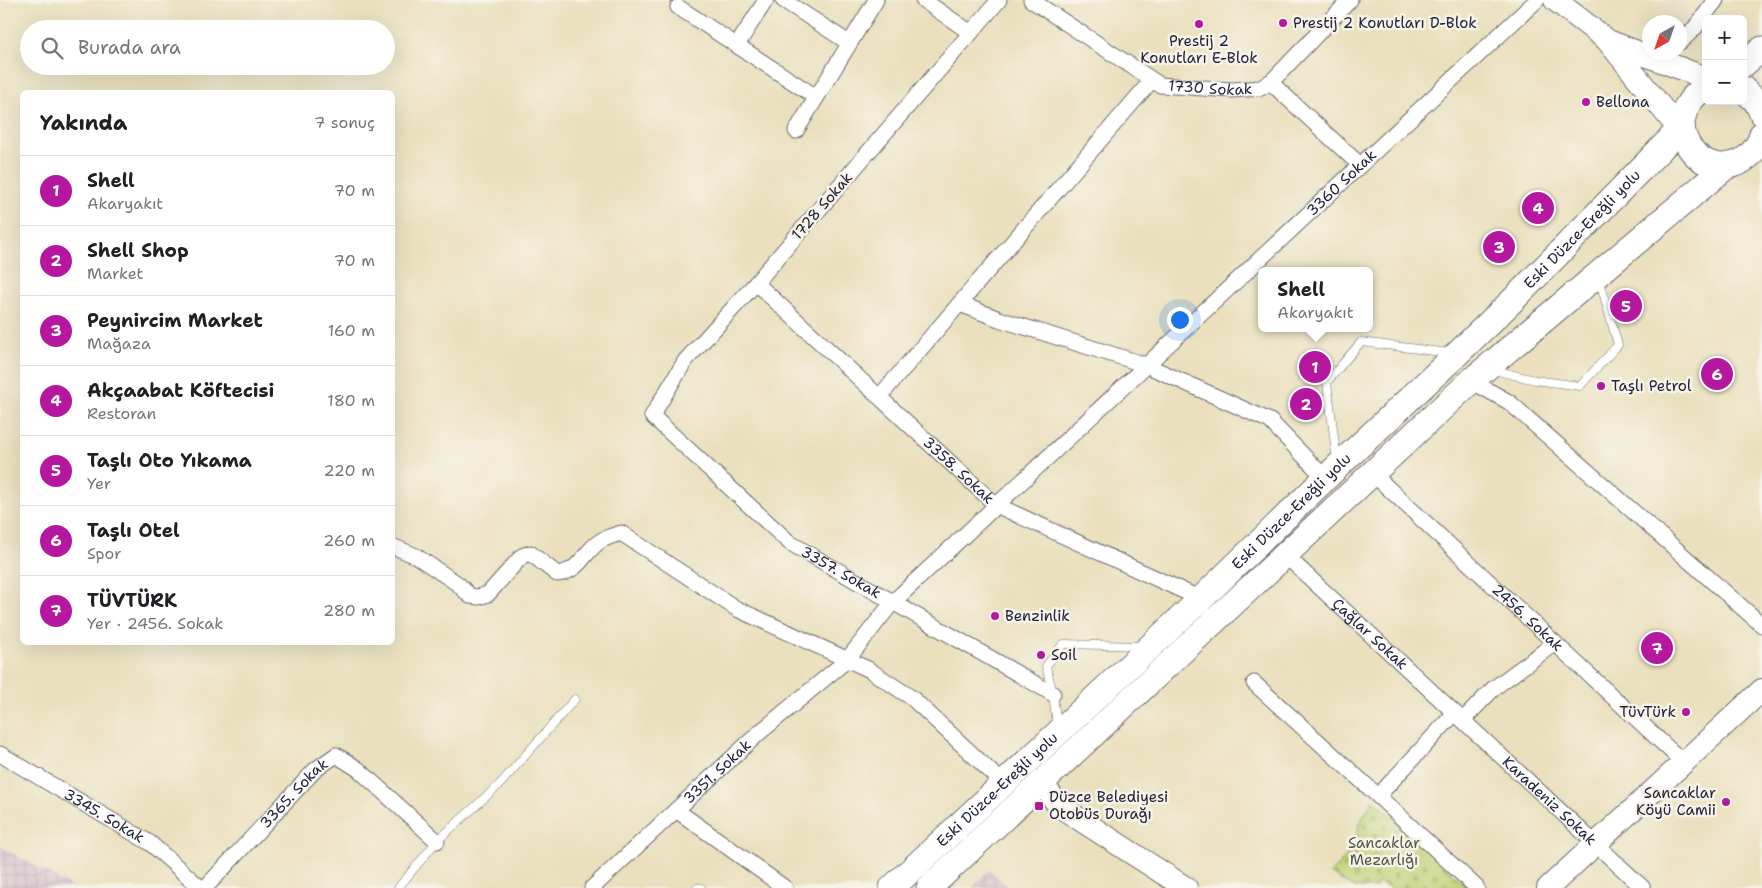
<!DOCTYPE html>
<html lang="tr">
<meta charset="utf-8">
<style>
body{margin:0;font-family:"Shantell Sans",sans-serif;background:#f2f2f2;color:#202124}
.controls{position:absolute;right:15px;top:15px;display:grid;overflow:hidden;border-radius:8px;box-shadow:0 5px 20px #0002}
.controls button{width:45px;height:45px;display:grid;place-items:center;padding:0;border:0;border-bottom:1px solid #e0e0e0;background:#fff;color:#202124;font:25px sans-serif}
.compass{position:absolute;left:1642px;top:15px;width:45px;height:45px;border-radius:50%;background:#fff;box-shadow:0 5px 20px #0002;rotate:220deg}
.you{position:absolute;left:1179px;top:319px;width:18px;height:18px;margin:-12px;border:4px solid #fff;border-radius:50%;background:#1a73e8;box-shadow:0 0 0 8px #1a73e833}
.badge{display:grid;place-items:center;width:32px;height:32px;border-radius:50%;background:#b5179e;color:#fff;font-size:16px;font-weight:700}
.pin{position:absolute;translate:-50% -50%;border:2px solid #fff;box-shadow:0 1px 5px #0006}
.popup{position:absolute;left:1258px;top:267px;width:115px;height:65px;box-sizing:border-box;display:grid;place-content:center;border-radius:8px;background:#fff;filter:drop-shadow(0 1px 4px #0005);font-size:16px;white-space:nowrap;color:#757577}
.popup b{font-size:19px;color:#202124}
.popup::after{content:'';position:absolute;left:50%;top:100%;margin-left:-10px;border:10px solid transparent;border-top-color:#fff}
.list{margin:0;padding:0;list-style:none}
h2{display:flex;justify-content:space-between;align-items:center;height:65px;margin:0;padding:0 20px;font-size:21px}
h2 small{font-size:16px;font-weight:400;color:#757577}
.list li{display:grid;grid-template-columns:32px 1fr auto;gap:15px;align-items:center;box-sizing:border-box;height:70px;padding:0 20px;border-top:1px solid #e0e0e0}
.list b{display:block;font-size:19px;white-space:nowrap}
.list p{margin:0;font-size:16px;white-space:nowrap;color:#757577}
.list em{font-size:16px;font-style:normal;color:#757577}
.icon{flex:none;width:28px;height:28px;fill:none;stroke:currentColor;stroke-width:2;stroke-linecap:round;stroke-linejoin:round}
.map{position:relative;flex:none;width:1762px;height:888px;overflow:hidden}
.search{position:absolute;background:#fff;box-shadow:0 5px 20px #0002;left:20px;top:20px;width:375px;height:55px;display:flex;align-items:center;gap:12px;box-sizing:border-box;padding:0 18px;border-radius:28px;color:#757577;font-size:19px}
.panel{position:absolute;background:#fff;box-shadow:0 5px 20px #0002;left:20px;top:90px;width:375px;height:555px;border-radius:8px}
.map>svg:first-child{display:block}
.industrial{fill:url(#industrial-grid)}
.cemetery{fill:url(#cemetery-stones);stroke:#717a58}
.lines{fill:none;stroke-linecap:round;stroke-linejoin:round}
.lane-casing{stroke:#686468;stroke-width:9}
.street-casing{stroke:#686468;stroke-width:17}
.secondary-casing{stroke:#686468;stroke-width:24}
.primary-casing{stroke:#686468;stroke-width:27}
.lane{stroke:#fff;stroke-width:8}
.street{stroke:#fff;stroke-width:15}
.secondary{stroke:#fff;stroke-width:22}
.primary{stroke:#fff;stroke-width:25}
.poi-dot{fill:#b5179e;stroke:#f7f3e8;stroke-width:2}
.labels{text-anchor:middle;stroke-width:5;stroke-linejoin:round;paint-order:stroke}
.poi-label{font-size:15px;fill:#22223b;stroke:#f7f3e8;text-anchor:start}
.street-label{font-size:15px;fill:#22223b;stroke:#f7f3e8}
.park-label{font-size:15px;fill:#51574c;stroke:#f7f3e8}
</style>
<div class="map">
<svg width="1762" height="888" viewBox="0 0 1762 888">
<defs>
<pattern id="industrial-grid" width="8" height="8" patternUnits="userSpaceOnUse" patternTransform="scale(1.25)"><rect width="8" height="8" fill="#d1bdc9"/><path d="M0 4h8M4 0v8" fill="none" stroke="#b3a2ae"/></pattern>
<pattern id="cemetery-stones" width="16" height="16" patternUnits="userSpaceOnUse" patternTransform="scale(1.25)"><rect width="16" height="16" fill="#c0d275"/><path d="M2 7V4a2 2 0 0 1 4 0v3zM10 15v-3a2 2 0 0 1 4 0v3z" fill="#a5b466"/></pattern>
</defs>
<rect width="100%" height="100%" fill="#f7f3e8"/>
<filter id="ink" filterUnits="userSpaceOnUse"><feTurbulence type="fractalNoise" baseFrequency=".02" numOctaves="2"/><feDisplacementMap in="SourceGraphic" scale="10" xChannelSelector="R" yChannelSelector="G"/><feConvolveMatrix kernelMatrix="1 2 1 2 8 2 1 2 1" color-interpolation-filters="sRGB"/></filter>
<filter id="wash" filterUnits="userSpaceOnUse"><feTurbulence type="fractalNoise" baseFrequency=".0096" numOctaves="4" result="noise"/><feDisplacementMap in="SourceGraphic" scale="20" xChannelSelector="R" yChannelSelector="G"/><feGaussianBlur stdDeviation="1.12" result="paint"/><feColorMatrix in="noise" values="0 0 0 0 0 0 0 0 0 0 0 0 0 0 0 0 0 1.4 0 .05"/><feComposite in="paint" operator="in"/></filter>
<g filter="url(#wash)">
<rect width="100%" height="100%" fill="#eae0bd"/>
<path class="industrial" d="M0 846 74 888H0Z
M989 870 1010 888H972Z"/>
<path class="cemetery" d="M1373 799 1468 888H1390L1379 882 1375 888H1354L1330 873 1347 856 1356 841 1359 825Z"/>
</g>
<g filter="url(#ink)">
<g class="lines">
<defs>
<path id="lane" d="M1494 370 1535 380 1580 386 1618 345 1599 278
M1337 460 1327 382 1361 342 1450 353
M1057 726 1053 694 1046 666 1063 644 1142 646
M398 888 437 841 501 783 575 699
M697 888H701"/>
<g id="street">
<path d="M783 0 849 43"/>
<path d="M923 0 971 33"/>
<path id="s1" d="M999 0 756 283 685 361 652 416 790 543 1053 694"/>
<path id="s2" d="M1031 0 1160 85 1232 90 1261 88 1273 80 1350 0"/>
<path d="M678 7 816 97"/>
<path d="M1680 42 1694 29 1716 0"/>
<path d="M737 45 766 0"/>
<path d="M1270 82 1360 165"/>
<path d="M796 131 876 0"/>
<path id="s3" d="M756 283 996 505 1201 599"/>
<path d="M960 304 999 319 1146 365 1270 421 1325 478"/>
<path d="M1471 381 1509 402 1762 625"/>
<path d="M880 396 1152 80"/>
<path id="s4" d="M1373 474 1684 763"/>
<path d="M392 546 416 556 458 584 470 596 478 597 488 594 522 556 530 553 557 574C582 571 583 551 602 540 608 537 615 535 621 533L737 609 868 669 912 698 1004 784"/>
<path id="s5" d="M1285 555 1643 888"/>
<path d="M1254 683 1378 796"/>
<path d="M1455 713 1378 796 1477 888"/>
<path d="M1463 720 1494 688 1555 643"/>
<path id="s6" d="M0 754 150 843 201 888"/>
<path d="M676 810 785 888"/>
<path id="s7" d="M205 888 315 770 336 755 358 769 437 841"/>
<path id="s8" d="M592 888 759 733 847 660 892 603 1537 0"/>
</g>
<path id="secondary" d="M1555 0 1607 40 1682 133
M1608 41 1706 78
M1042 783 1059 806 1186 888
M1548 888 1762 690"/>
<g id="primary">
<path d="M1743 65 1762 49"/>
<path d="M1706 87C1648 124 1709 194 1751 154 1756 148 1761 141 1762 134"/>
<path d="M1743 89 1756 101 1762 113"/>
<path id="s9" d="M892 888 1201 599 1338 466 1457 354 1514 299 1682 127"/>
<path d="M929 888 1471 381 1728 165"/>
</g>
</defs>
<use href="#lane" class="lane-casing"/>
<use href="#street" class="street-casing"/>
<use href="#secondary" class="secondary-casing"/>
<use href="#primary" class="primary-casing"/>
<use href="#lane" class="lane"/>
<use href="#street" class="street"/>
<use href="#secondary" class="secondary"/>
<use href="#primary" class="primary"/>
</g>
</g>
<g class="poi-dot">
<circle cx="1283" cy="23" r="5"/>
<circle cx="1199" cy="24" r="5"/>
<circle cx="1586" cy="102" r="5"/>
<circle cx="1601" cy="386" r="5"/>
<circle cx="995" cy="616" r="5"/>
<circle cx="1041" cy="655" r="5"/>
<circle cx="1686" cy="712" r="5"/>
<circle cx="1726" cy="802" r="5"/>
<rect x="1034" y="801" width="10" height="10" rx="2.5"/>
</g>
<g class="labels">
<g class="poi-label">
<text x="1293" y="28">Prestij 2 Konutları D-Blok</text>
<text x="1199" y="46" text-anchor="middle">Prestij 2<tspan x="1199" dy="17">Konutları E-Blok</tspan></text>
<text x="1596" y="107">Bellona</text>
<text x="1611" y="391">Taşlı Petrol</text>
<text x="1005" y="621">Benzinlik</text>
<text x="1051" y="660">Soil</text>
<text x="1676" y="717" text-anchor="end">TüvTürk</text>
<text x="1716" y="798" text-anchor="end">Sancaklar<tspan x="1716" dy="17">Köyü Camii</tspan></text>
<text x="1049" y="802">Düzce Belediyesi<tspan x="1049" dy="17">Otobüs Durağı</tspan></text>
</g>
<g class="street-label">
<text dy="5" stroke="none"><textPath href="#s2" startOffset="205">1730 Sokak</textPath></text>
<text dy="5" stroke="none"><textPath href="#s8" startOffset="1030">3360 Sokak</textPath></text>
<text transform="translate(822 206) rotate(-49)" y="5">1728 Sokak</text>
<text dy="5" stroke="none"><textPath href="#s9" startOffset="954">Eski Düzce-Ereğli yolu</textPath></text>
<text dy="5" stroke="none"><textPath href="#s3" startOffset="276">3358. Sokak</textPath></text>
<text dy="5" stroke="none"><textPath href="#s9" startOffset="549">Eski Düzce-Ereğli yolu</textPath></text>
<text dy="5" stroke="none"><textPath href="#s1" startOffset="789">3357. Sokak</textPath></text>
<text dy="5" stroke="none"><textPath href="#s4" startOffset="211">2456. Sokak</textPath></text>
<text dy="5" stroke="none"><textPath href="#s5" startOffset="116">Çağlar Sokak</textPath></text>
<text dy="5" stroke="none"><textPath href="#s8" startOffset="171">3351. Sokak</textPath></text>
<text dy="5" stroke="none"><textPath href="#s9" startOffset="144">Eski Düzce-Ereğli yolu</textPath></text>
<text dy="5" stroke="none"><textPath href="#s7" startOffset="130">3365. Sokak</textPath></text>
<text dy="5" stroke="none"><textPath href="#s5" startOffset="361">Karadeniz Sokak</textPath></text>
<text dy="5" stroke="none"><textPath href="#s6" startOffset="121">3345. Sokak</textPath></text>
</g>
<g class="park-label">
<text x="1384" y="848">Sancaklar<tspan x="1384" dy="17">Mezarlığı</tspan></text>
</g>
</g>
</svg>
<div class="controls">
<button>+</button>
<button>−</button>
</div>
<svg class="compass" viewBox="-18 -18 36 36"><path d="M0-13l5 13h-10z" fill="#e53935"/><path d="M0 13l5-13h-10z" fill="#757577"/></svg>
<div class="you"></div>
<div class="pin badge" style="left:1315px;top:367px">1</div>
<div class="popup"><b>Shell</b>Akaryakıt</div>
<div class="pin badge" style="left:1306px;top:404px">2</div>
<div class="pin badge" style="left:1499px;top:247px">3</div>
<div class="pin badge" style="left:1538px;top:208px">4</div>
<div class="pin badge" style="left:1626px;top:306px">5</div>
<div class="pin badge" style="left:1717px;top:374px">6</div>
<div class="pin badge" style="left:1657px;top:648px">7</div>
<div class="search"><svg class="icon" aria-label="search" viewBox="0 0 24 24"><circle cx="10" cy="10" r="6"/><path d="M15 15l6 6"/></svg>Burada ara</div>
<section class="panel">
<h2>Yakında<small>7 sonuç</small></h2>
<ul class="list">
<li><span class="badge">1</span><div><b>Shell</b><p>Akaryakıt</p></div><em>70 m</em></li>
<li><span class="badge">2</span><div><b>Shell Shop</b><p>Market</p></div><em>70 m</em></li>
<li><span class="badge">3</span><div><b>Peynircim Market</b><p>Mağaza</p></div><em>160 m</em></li>
<li><span class="badge">4</span><div><b>Akçaabat Köftecisi</b><p>Restoran</p></div><em>180 m</em></li>
<li><span class="badge">5</span><div><b>Taşlı Oto Yıkama</b><p>Yer</p></div><em>220 m</em></li>
<li><span class="badge">6</span><div><b>Taşlı Otel</b><p>Spor</p></div><em>260 m</em></li>
<li><span class="badge">7</span><div><b>TÜVTÜRK</b><p>Yer · 2456. Sokak</p></div><em>280 m</em></li>
</ul>
</section>
</div>
